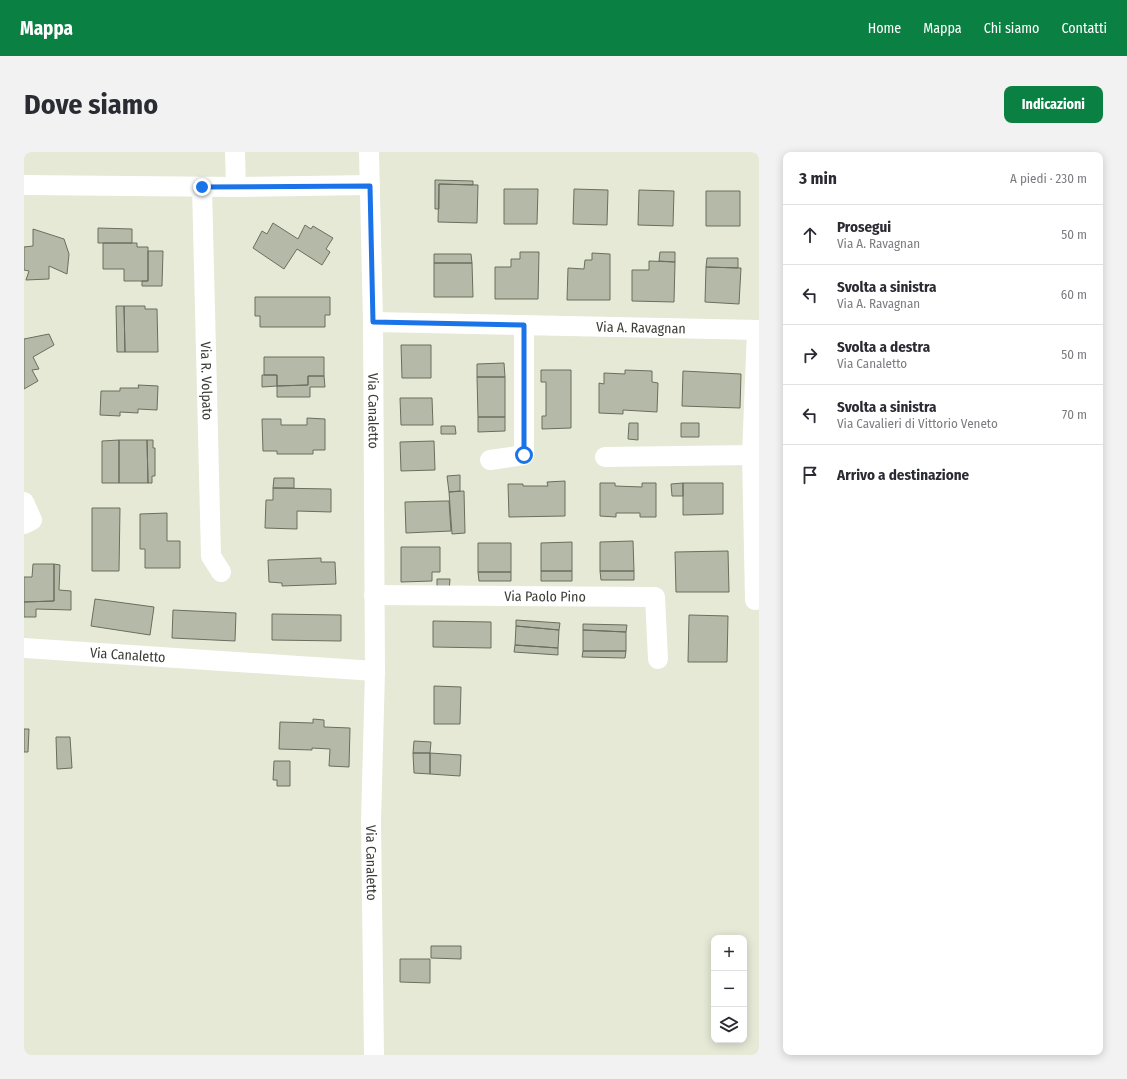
<!DOCTYPE html>
<html lang="it">
<meta charset="utf-8">
<style>
body{margin:0;font-family:"Fira Sans Condensed",sans-serif;background:#f2f2f3;color:#2b2b33}
.controls{position:absolute;right:12px;bottom:12px;display:grid;overflow:hidden;border-radius:8px;box-shadow:0 2px 10px #0003}
.controls button{width:36px;height:36px;display:grid;place-items:center;padding:0;border:0;border-bottom:1px solid #e1e1e2;background:#fff;color:#2b2b33;font:20px sans-serif}
.stop{position:absolute;width:12px;height:12px;margin:-9px;border:3px solid #1a73e8;border-radius:50%;background:#fff}
.stop.end{background:#1a73e8;border-color:#fff;box-shadow:0 1px 4px #0008}
.list{margin:0;padding:0;list-style:none}
h2{display:flex;justify-content:space-between;align-items:center;height:52px;margin:0;padding:0 16px;font-size:17px}
h2 small{font-size:13px;font-weight:400;color:#7c7c81}
.list li{display:grid;grid-template-columns:26px 1fr auto;gap:12px;align-items:center;box-sizing:border-box;height:60px;padding:0 16px;border-top:1px solid #e1e1e2}
.list b{display:block;font-size:15px;white-space:nowrap}
.list p{margin:0;font-size:13px;white-space:nowrap;color:#7c7c81}
.list em{font-size:13px;font-style:normal;color:#7c7c81}
.icon{flex:none;width:22px;height:22px;fill:none;stroke:currentColor;stroke-width:2;stroke-linecap:round;stroke-linejoin:round}
.map{position:relative;flex:none;width:735px;height:903px;overflow:hidden;border-radius:8px}
header{display:flex;align-items:center;gap:24px;box-sizing:border-box;height:56px;padding:0 20px;background:#0b8043;color:#fff}
header strong{font-size:19px}
nav{display:flex;gap:22px;margin-inline-start:auto;font-size:14px}
.intro{display:flex;align-items:center;justify-content:space-between;box-sizing:border-box;height:96px;padding:0 24px}
h1{margin:0;font-size:28px}
.button{padding:10px 18px;border-radius:8px;background:#0b8043;color:#fff;font-size:14px;font-weight:700}
main{display:flex;gap:24px;padding:0 24px}
aside{flex:1;background:#fff;border-radius:8px;box-shadow:0 2px 10px #0003}
.map>svg:first-child{display:block}
.building{fill:#b5b9a7;stroke:#6b6e5e}
.lines{fill:none;stroke-linecap:round;stroke-linejoin:round}
.street{stroke:#fff;stroke-width:20}
.route{stroke:#1a73e8;stroke-width:5}
.labels{text-anchor:middle;stroke-width:3.5;stroke-linejoin:round;paint-order:stroke}
.street-label{font-size:14px;fill:#3b3d36;stroke:#e5e9d6}
</style>
<header>
<strong>Mappa</strong>
<nav><a>Home</a><a>Mappa</a><a>Chi siamo</a><a>Contatti</a></nav>
</header>
<div class="intro"><h1>Dove siamo</h1><a class="button">Indicazioni</a></div>
<main>
<div class="map">
<svg width="735" height="903" viewBox="0 0 735 903">
<rect width="100%" height="100%" fill="#e5e9d6"/>
<path class="building" d="M411 28 449 29V33L415 32V57H411Z
M415 32 454 33 453 71 414 70Z
M480 37H514L513 72H480Z
M550 37 584 38 583 73 549 72Z
M615 38 650 39 649 74 614 73Z
M682 39H716V74H682Z
M249 71 274 87 281 73 287 77 289 74 309 86 302 97 306 100 298 113 273 97 260 117 229 96 238 79 243 82Z
M74 76 108 77V91H74Z
M9 77 40 87 45 102 43 122 25 114V127L2 128 5 119 0 118V95L9 94Z
M79 91H113V95H124V129H100V117H79Z
M124 99H139L138 134H118V129H124Z
M496 100H515L514 147H471V115H487V107H496Z
M636 100H651V110L635 109Z
M568 101 586 102V148H543L544 116 560 117 561 108H568Z
M410 102H447L448 111H410Z
M683 106H714V116L682 115Z
M625 109 651 110 650 150 608 149V118H625Z
M410 111H448L449 145H410Z
M682 115 717 116 715 152 681 150Z
M231 145H306V163H301V175H236V164H231Z
M92 154H100L101 200H93Z
M100 154H121V157H133L134 200H101Z
M25 182 30 193 9 205 15 217 8 218 14 229 0 237V187Z
M377 193H407V226H378Z
M240 205H300V224H284V233L253 234V223H240Z
M480 211 481 225H453V212Z
M517 218H547V276L518 277V264H522V230H517Z
M601 218 628 219V230L634 231 633 260 599 258V262L575 261V231L580 232V221L601 222Z
M659 219 717 222 716 256 658 254Z
M238 223H253V234L238 235Z
M284 224H300L301 235H286V245H253V234L284 233Z
M453 225H481V265H454Z
M114 233 134 234 133 258 114 257V261L96 260V264L76 263 77 239H96V236H115Z
M376 246H408L409 273H377Z
M454 265H481V279L454 280Z
M283 266 301 267V298H289V302H253V299H239L238 267H257V273H283Z
M605 271H614V288L604 287Z
M657 271H675V285H657Z
M417 274H431L432 282H417Z
M95 288H123L124 331H95Z
M95 288V331H78V289Z
M123 288H129V296H131V324H128V331H124Z
M410 289 411 318 377 319 376 290Z
M436 323V339L425 340 423 324Z
M250 326H270V336H249Z
M541 329V364L485 365 484 332H499V334H524L523 330Z
M576 331H591V334L618 335V331H632V365H616V361H592V365L576 364Z
M659 331V344H648L647 332Z
M659 331H699V362L659 363Z
M249 336 307 337V360L273 359V377L241 376 242 348H249Z
M440 339 441 381 428 382 425 340Z
M421 349H425L427 379 382 381 381 350Z
M68 356H96L95 419H68Z
M143 361V389H156V416H121V397H116V362Z
M609 389 610 419H576V390Z
M548 390V419H517V391Z
M454 391H487V420H454Z
M377 395H416V420H408V429L377 430Z
M704 399 705 440H652L651 400Z
M297 406V410H311L312 432 258 434V431L245 430 244 408Z
M9 412H30V449L0 450V425H8Z
M30 412 36 413 35 438 47 439V458L12 457V465H0V450L30 449Z
M517 419H548V429H517Z
M576 419H610V428H577Z
M454 420H487V429H455Z
M413 427H426L425 440H413Z
M71 447 130 455 126 483 67 474Z
M149 458 212 461 211 489 148 486Z
M248 462 317 463V489L248 488Z
M665 463 704 464 703 510H664Z
M492 468 536 471 535 478 492 474Z
M409 469 467 470V496L409 495Z
M559 472 603 473 602 480 559 478Z
M492 474 535 478 534 496 491 493Z
M559 478 602 480V499H559Z
M491 493 534 496V503L490 500Z
M559 499H602L601 506 558 505Z
M410 534 437 535 436 572H410Z
M289 567 300 568V575L326 576 325 615 305 614 306 597 288 596V598L255 597 256 570 289 571Z
M0 577H5L4 600H0Z
M32 585H46L48 616 33 617Z
M390 589 407 590 406 601H389Z
M389 601H406V622L390 621Z
M406 601 437 603 436 624 406 622Z
M250 609H266V634H253V628H249Z
M407 794H437V807L407 806Z
M376 807H406V831L376 830Z"/>
<g class="lines">
<g class="street">
<path d="M211 0 212 35"/>
<path id="s1" d="M345 0 349 170 351 519 347 670 350 903"/>
<path d="M0 33 212 35 346 33"/>
<path id="s2" d="M178 35 187 404 197 420"/>
<path id="s3" d="M349 170 735 178"/>
<path d="M581 305 728 303"/>
<path d="M466 308 500 303V173"/>
<path d="M0 350 8 368 0 372"/>
<path id="s4" d="M350 443 631 445 634 507"/>
<path d="M731 448 728 303 733 178"/>
<path id="s5" d="M0 496 351 519"/>
</g>
</g>
<g class="lines">
<path class="route" d="M178 35 346 34 349 170 500 173V303"/>
</g>
<g class="labels">
<g class="street-label">
<text dy="5" stroke="none"><textPath href="#s3" startOffset="268">Via A. Ravagnan</textPath></text>
<text dy="5" stroke="none"><textPath href="#s2" startOffset="194">Via R. Volpato</textPath></text>
<text dy="5" stroke="none"><textPath href="#s1" startOffset="259">Via Canaletto</textPath></text>
<text dy="5" stroke="none"><textPath href="#s4" startOffset="171">Via Paolo Pino</textPath></text>
<text dy="5" stroke="none"><textPath href="#s5" startOffset="104">Via Canaletto</textPath></text>
<text dy="5" stroke="none"><textPath href="#s1" startOffset="711">Via Canaletto</textPath></text>
</g>
</g>
</svg>
<div class="controls">
<button>+</button>
<button>−</button>
<button><svg class="icon" aria-label="layers" viewBox="0 0 24 24"><path d="M12 4l9 5-9 5-9-5zM3 14l9 5 9-5"/></svg></button>
</div>
<div class="stop" style="left:500px;top:303px"></div>
<div class="stop end" style="left:178px;top:35px"></div>
</div>
<aside>
<h2>3 min<small>A piedi · 230 m</small></h2>
<ul class="list">
<li><svg class="icon" aria-label="ahead" viewBox="0 0 24 24"><path d="M12 20V5M6 11l6-6 6 6"/></svg><div><b>Prosegui</b><p>Via A. Ravagnan</p></div><em>50 m</em></li>
<li><svg class="icon" aria-label="left" viewBox="0 0 24 24"><path d="M17 20v-9H6M10 6l-5 5 5 5"/></svg><div><b>Svolta a sinistra</b><p>Via A. Ravagnan</p></div><em>60 m</em></li>
<li><svg class="icon" aria-label="right" viewBox="0 0 24 24"><path d="M7 20v-9h11M14 6l5 5-5 5"/></svg><div><b>Svolta a destra</b><p>Via Canaletto</p></div><em>50 m</em></li>
<li><svg class="icon" aria-label="left" viewBox="0 0 24 24"><path d="M17 20v-9H6M10 6l-5 5 5 5"/></svg><div><b>Svolta a sinistra</b><p>Via Cavalieri di Vittorio Veneto</p></div><em>70 m</em></li>
<li><svg class="icon" aria-label="arrive" viewBox="0 0 24 24"><path d="M6 21V4h12l-3 4 3 4H6"/></svg><div><b>Arrivo a destinazione</b></div></li>
</ul>
</aside>
</main>
